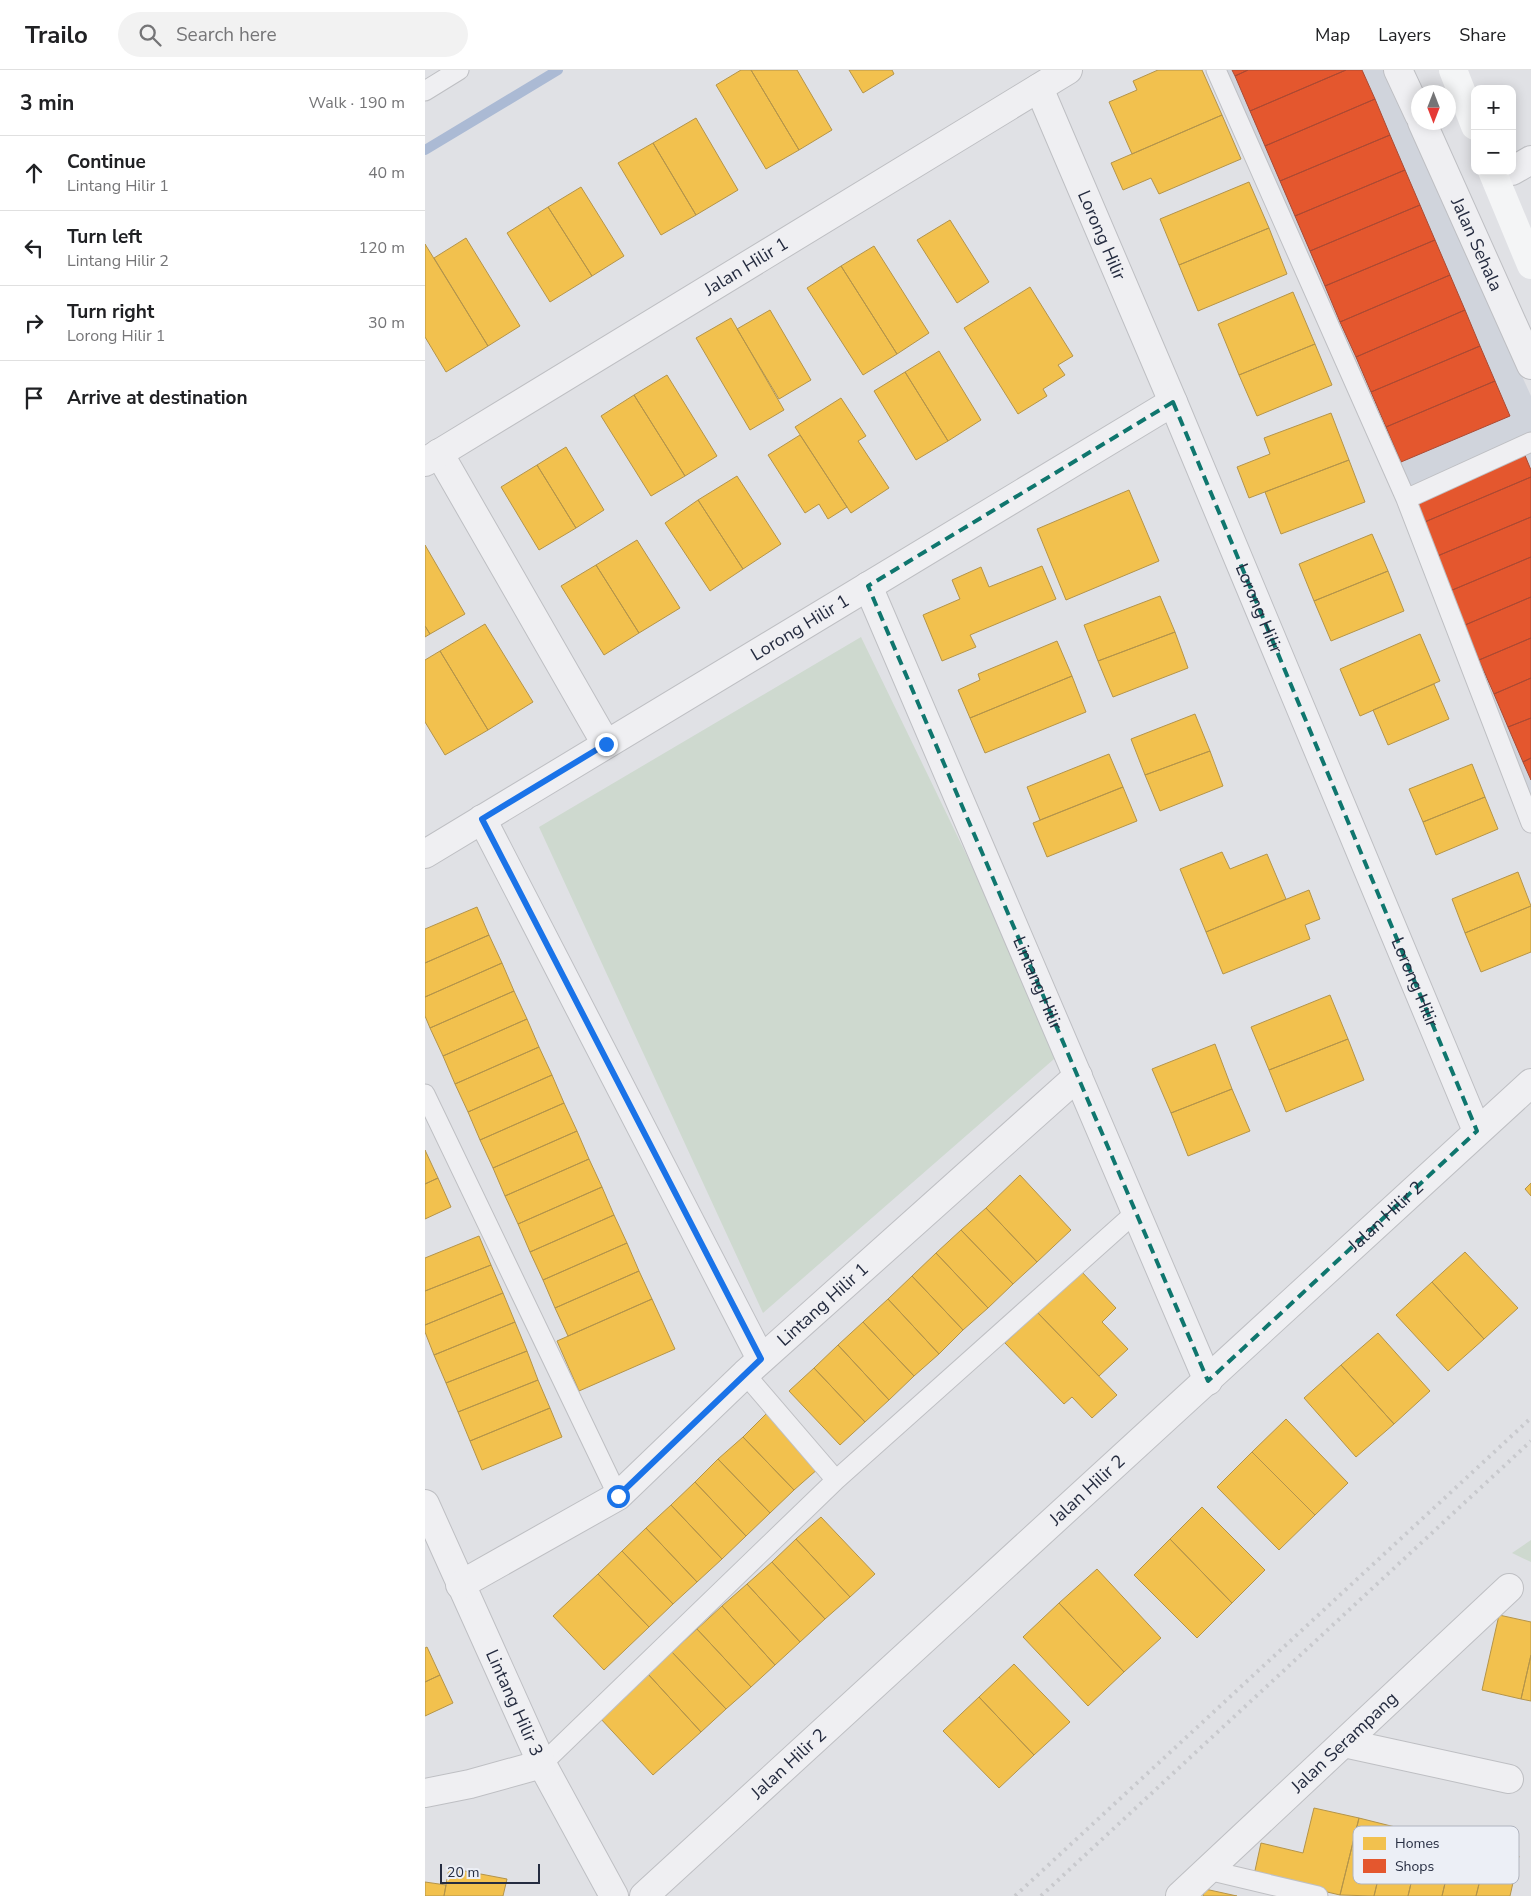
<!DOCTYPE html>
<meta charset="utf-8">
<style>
body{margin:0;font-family:"Nunito Sans",sans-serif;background:#f2f2f2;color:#202124}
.controls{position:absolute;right:15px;top:15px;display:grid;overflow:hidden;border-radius:10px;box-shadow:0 2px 12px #0003}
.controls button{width:45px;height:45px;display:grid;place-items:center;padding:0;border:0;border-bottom:1px solid #e0e0e0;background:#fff;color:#202124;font:25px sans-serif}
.compass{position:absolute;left:986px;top:15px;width:45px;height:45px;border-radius:50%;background:#fff;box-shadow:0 2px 12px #0003;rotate:180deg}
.scale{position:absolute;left:15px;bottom:12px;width:100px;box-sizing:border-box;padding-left:5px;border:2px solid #252c40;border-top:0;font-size:14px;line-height:18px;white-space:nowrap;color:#252c40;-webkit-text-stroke:4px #eceff6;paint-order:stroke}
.stop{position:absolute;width:15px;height:15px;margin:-11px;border:4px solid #1a73e8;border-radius:50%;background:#fff}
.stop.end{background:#1a73e8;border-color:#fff;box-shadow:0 1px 5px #0008}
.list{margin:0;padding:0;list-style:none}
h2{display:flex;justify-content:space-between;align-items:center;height:65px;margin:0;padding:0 20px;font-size:21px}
h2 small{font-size:16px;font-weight:400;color:#757577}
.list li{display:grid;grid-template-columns:32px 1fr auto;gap:15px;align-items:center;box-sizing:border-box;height:75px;padding:0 20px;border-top:1px solid #e0e0e0}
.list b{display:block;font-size:19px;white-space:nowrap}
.list p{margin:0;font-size:16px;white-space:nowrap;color:#757577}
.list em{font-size:16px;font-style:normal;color:#757577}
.icon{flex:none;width:28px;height:28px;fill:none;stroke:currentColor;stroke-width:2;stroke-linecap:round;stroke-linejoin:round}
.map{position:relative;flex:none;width:1106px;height:1826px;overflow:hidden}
header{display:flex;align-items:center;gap:30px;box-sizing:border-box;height:70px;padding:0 25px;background:#fff;border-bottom:1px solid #e0e0e0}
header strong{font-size:24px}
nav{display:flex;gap:28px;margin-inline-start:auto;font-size:18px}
.search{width:350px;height:45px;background:#f2f2f2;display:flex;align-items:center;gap:12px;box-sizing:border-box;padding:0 18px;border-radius:28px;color:#757577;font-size:19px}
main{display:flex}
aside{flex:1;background:#fff}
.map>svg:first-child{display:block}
.built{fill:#d0d4dc}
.green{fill:#ced9cf}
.homes{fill:#f2c14e;stroke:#b4944a}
.shops{fill:#e4572e;stroke:#ab4a33}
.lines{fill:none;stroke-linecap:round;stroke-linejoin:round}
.stream{stroke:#abbad4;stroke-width:10}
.lane-casing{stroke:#bebfc3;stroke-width:21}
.street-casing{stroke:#bebfc3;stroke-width:30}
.lane{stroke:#efeff2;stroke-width:19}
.street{stroke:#efeff2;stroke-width:28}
.secondary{stroke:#f4f5f6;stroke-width:28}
.rail{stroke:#c8c9cd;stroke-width:4;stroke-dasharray:2.5 5;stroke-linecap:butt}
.route{stroke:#1a73e8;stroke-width:6}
.marked{fill:none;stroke:#0f766e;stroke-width:4;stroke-dasharray:10 6;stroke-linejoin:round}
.labels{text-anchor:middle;stroke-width:5;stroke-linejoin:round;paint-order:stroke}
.street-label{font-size:18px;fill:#252c40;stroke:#eceff6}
.key{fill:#eceff6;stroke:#b0b4bf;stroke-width:1}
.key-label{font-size:14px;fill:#252c40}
</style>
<header>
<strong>Trailo</strong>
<div class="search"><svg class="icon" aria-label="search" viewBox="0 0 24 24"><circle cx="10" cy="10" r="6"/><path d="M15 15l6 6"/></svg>Search here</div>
<nav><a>Map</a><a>Layers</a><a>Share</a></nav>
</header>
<main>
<aside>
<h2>3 min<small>Walk · 190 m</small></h2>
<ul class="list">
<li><svg class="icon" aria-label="ahead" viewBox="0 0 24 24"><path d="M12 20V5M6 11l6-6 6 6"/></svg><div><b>Continue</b><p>Lintang Hilir 1</p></div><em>40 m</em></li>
<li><svg class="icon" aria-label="left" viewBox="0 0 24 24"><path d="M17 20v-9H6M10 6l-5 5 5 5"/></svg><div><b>Turn left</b><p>Lintang Hilir 2</p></div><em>120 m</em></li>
<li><svg class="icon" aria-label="right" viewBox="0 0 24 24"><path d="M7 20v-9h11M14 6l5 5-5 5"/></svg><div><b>Turn right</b><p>Lorong Hilir 1</p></div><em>30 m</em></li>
<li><svg class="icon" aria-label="arrive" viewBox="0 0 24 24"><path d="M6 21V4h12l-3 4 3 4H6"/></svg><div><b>Arrive at destination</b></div></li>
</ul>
</aside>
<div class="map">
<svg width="1106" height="1826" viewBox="0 0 1106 1826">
<rect width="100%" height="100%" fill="#e0e1e5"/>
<path class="built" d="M799 0H959L1106 326V731Z"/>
<path class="green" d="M436 567 637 982 338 1243 114 757Z
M1106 1470V1492L1087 1483Z"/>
<path class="homes" d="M316 0H326L374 80 341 99 291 15Z
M326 0H372L407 60 374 80Z
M424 0H467L469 4 438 23Z
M733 0H777L797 45 707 84 684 32 712 20 708 11Z
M797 45 816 89 734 124 726 108 698 120 686 93Z
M271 48 313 120 271 145 228 73Z
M228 73 271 145 236 165 193 93Z
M824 112 844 158 754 195 735 149Z
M156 117 199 186 167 206 123 137Z
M123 137 167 206 125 232 82 163Z
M525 150 564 212 532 233 492 170Z
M844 158 862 204 773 241 754 195Z
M41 168 95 256 63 276 9 188Z
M0 174 63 276 21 302 0 267Z
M449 176 504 263 472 284 416 196Z
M416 196 472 284 438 305 382 218Z
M605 217 648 286 633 295 640 305 618 319 622 326 593 344 539 258Z
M868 222 890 274 814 305 793 254Z
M345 240 386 310 354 329 312 259Z
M306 248 359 340 325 360 271 268Z
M890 274 907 315 832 346 814 305Z
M514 281 556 350 523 371 480 302Z
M480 302 523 371 491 390 449 321Z
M242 305 292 386 260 406 209 325Z
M209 325 260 406 226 426 176 346Z
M416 328 441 366 433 371 464 418 426 443 370 357Z
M906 343 924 390 824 428 812 397 845 384 839 368Z
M375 365 422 437 403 449 394 434 380 443 343 385Z
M141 377 179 440 151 458 112 395Z
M924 390 940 432 856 464 840 422Z
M112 395 151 458 114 480 76 417Z
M312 406 356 474 318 499 273 430Z
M704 420 734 491 641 530 612 459Z
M273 430 318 499 285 521 240 453Z
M947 464 963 501 889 531 874 494Z
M212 470 255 538 214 563 171 495Z
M0 475 40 544 5 564 0 556Z
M171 495 214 563 179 585 136 516Z
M617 496 631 529 545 565 551 577 517 591 498 545 535 529 527 510 556 497 564 517Z
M963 501 979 541 906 571 889 531Z
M735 526 750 562 673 591 659 555Z
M60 554 108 632 63 660 15 581Z
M0 556 5 564 0 567Z
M750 562 763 598 688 627 673 591Z
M995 564 1015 611 935 646 915 599Z
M632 571 647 606 545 648 533 620 555 610 553 604Z
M15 581 63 660 20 685 0 652V590Z
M647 606 661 642 560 683 545 648Z
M1009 614 1024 649 963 675 948 640Z
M770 644 785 681 720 705 706 669Z
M785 681 798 716 735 741 720 705Z
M684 684 698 717 615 750 602 717Z
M1047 694 1060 727 998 752 984 719Z
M698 717 712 751 622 787 608 753Z
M1060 727 1073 759 1011 785 998 752Z
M797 782 805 799 842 784 861 829 781 862 755 799Z
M1093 802 1106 836 1040 863 1027 829Z
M884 820 895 849 880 855 885 869 798 904 781 862Z
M1106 836V882L1056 902 1040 863Z
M52 837 64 865 0 893V859Z
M64 865 77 893 0 927V893Z
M77 893 89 921 5 958 0 946V927Z
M89 921 102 949 18 986 5 958Z
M905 925 923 969 844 1000 826 957Z
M102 949 114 977 30 1014 18 986Z
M923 969 939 1010 861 1042 844 1000Z
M790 974 807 1019 746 1043 727 999Z
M114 977 127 1005 43 1042 30 1014Z
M127 1005 139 1033 55 1070 43 1042Z
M807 1019 825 1061 763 1086 746 1043Z
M139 1033 152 1061 68 1098 55 1070Z
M152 1061 164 1089 80 1126 68 1098Z
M0 1080 13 1108 0 1114Z
M164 1089 177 1117 93 1154 80 1126Z
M595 1105 646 1160 612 1192 561 1138Z
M13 1108 26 1137 0 1149V1114Z
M1106 1113V1126L1100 1119Z
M177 1117 189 1145 105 1182 93 1154Z
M561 1138 612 1192 588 1214 536 1160Z
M189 1145 202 1173 118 1210 105 1182Z
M536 1160 588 1214 563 1238 511 1183Z
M54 1166 66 1195 0 1221V1188Z
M202 1173 214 1201 130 1238 118 1210Z
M1040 1182 1093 1238 1059 1269 1007 1212Z
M511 1183 563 1238 538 1260 487 1206Z
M66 1195 78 1223 0 1255V1221Z
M214 1201 227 1229 143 1266 130 1238Z
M656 1201 691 1238 677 1252 703 1279 674 1306 612 1242Z
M487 1206 538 1260 514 1284 463 1229Z
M1007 1212 1059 1269 1023 1301 971 1245Z
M78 1223 90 1252 9 1285 0 1262V1255Z
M227 1229 250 1279 154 1321 132 1271Z
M463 1229 514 1284 489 1306 438 1252Z
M612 1242 692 1325 667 1348 647 1327 639 1334 580 1273Z
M90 1252 102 1281 21 1313 9 1285Z
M438 1252 489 1306 464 1330 413 1275Z
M953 1263 1005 1321 969 1354 916 1295Z
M413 1275 464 1330 440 1352 389 1298Z
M102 1281 113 1310 33 1342 21 1313Z
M916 1295 969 1354 931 1387 879 1328Z
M389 1298 440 1352 415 1375 364 1321Z
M113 1310 125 1338 45 1371 33 1342Z
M125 1338 137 1367 57 1400 45 1371Z
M342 1343 394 1398 369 1420 318 1367Z
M861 1349 923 1413 890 1445 827 1382Z
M318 1367 369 1420 345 1443 293 1389Z
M827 1382 890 1445 854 1480 792 1417Z
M293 1389 345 1443 321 1466 270 1412Z
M270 1412 321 1466 297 1489 246 1435Z
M246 1435 297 1489 272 1512 221 1458Z
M777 1437 840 1500 807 1533 745 1469Z
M396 1447 450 1504 425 1527 371 1469Z
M221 1458 272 1512 248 1534 197 1481Z
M371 1469 425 1527 400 1549 347 1492Z
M745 1469 807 1533 772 1568 709 1505Z
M197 1481 248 1534 224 1557 173 1504Z
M347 1492 400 1549 375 1572 322 1514Z
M672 1499 736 1568 699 1602 634 1533Z
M173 1504 224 1557 179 1600 128 1546Z
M322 1514 375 1572 350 1595 297 1536Z
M634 1533 699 1602 663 1636 598 1567Z
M297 1536 350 1595 326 1617 272 1559Z
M1074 1545 1106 1552V1585L1096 1629 1057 1620Z
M272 1559 326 1617 301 1639 247 1582Z
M2 1577 15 1605 0 1612V1578Z
M247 1582 301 1639 276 1662 223 1604Z
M1106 1585V1631L1096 1629Z
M589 1594 645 1652 609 1685 554 1627Z
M223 1604 276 1662 228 1705 175 1648Z
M15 1605 28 1633 0 1646V1612Z
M554 1627 609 1685 574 1718 518 1661Z
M889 1738 934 1748 915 1825 829 1805 836 1773 878 1783Z
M934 1748 966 1756 949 1826 915 1825Z
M966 1756 998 1763 983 1826H949Z
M998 1763 1030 1771 1017 1826H983Z
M1030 1771 1063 1778 1051 1826H1017Z
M1063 1778 1094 1786 1085 1826H1051Z
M24 1798 82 1809 78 1826H19Z
M0 1812 21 1815 19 1826H0Z
M780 1819 812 1826H778Z"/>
<path class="shops" d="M807 0H823L810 6Z
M823 0H921L825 41 810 6Z
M921 0H937L950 29 840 76 825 41Z
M950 29 965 65 855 111 840 76Z
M965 65 980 100 870 146 855 111Z
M980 100 995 135 885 181 870 146Z
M995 135 1010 170 900 216 885 181Z
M1010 170 1025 205 915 252 900 216Z
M1025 205 1040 240 931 287 915 252Z
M1040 240 1055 276 946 322 931 287Z
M1055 276 1070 311 961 357 946 322Z
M1070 311 1085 346 976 392 961 357Z
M1094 371 1106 400V407L995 454 981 419Z
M1106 407V447L1010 487 995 454Z
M1106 447V487L1025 521 1010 487Z
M1106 487V527L1040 555 1025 521Z
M1106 527V568L1054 590 1040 555Z
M1106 568V608L1069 624 1054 590Z
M1106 608V648L1083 657 1069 624Z
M1106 648V688L1098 692 1083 657Z
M1106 688V710L1098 692Z"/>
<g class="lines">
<path class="stream" d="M0 80 133 0"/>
<defs>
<path id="lane" d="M791 0 981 429 1106 753
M0 21 34 0
M981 429 1106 372
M0 1024 193 1426
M320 1304 411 1410
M117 1694 411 1410 711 1142
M783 1800 893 1826"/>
<g id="street">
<path d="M973 0 994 45"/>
<path id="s1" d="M614 18 748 332 1052 1061"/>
<path id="s2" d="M997 52 1106 295"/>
<path d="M1087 101 1106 90"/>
<path d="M14 383 181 674"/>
<path id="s3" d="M0 392 643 0"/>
<path id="s4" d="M443 516 783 1311"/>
<path d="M57 749 336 1289"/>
<path id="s5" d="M0 784 748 332"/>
<path id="s6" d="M0 1434 117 1694 189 1826"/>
<path id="s7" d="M35 1515 193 1426 320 1304 653 1006"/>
<path d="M919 1673 1084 1709"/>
<path d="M0 1723 45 1714 117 1694"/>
<path id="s8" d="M219 1826 1106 1013"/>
<path id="s9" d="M755 1826 1084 1518"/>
</g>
</defs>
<use href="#lane" class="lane-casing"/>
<use href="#street" class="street-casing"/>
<use href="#lane" class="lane"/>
<use href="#street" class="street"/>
<path class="secondary" d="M1028 0 1050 56
M1067 101 1106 195"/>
<path class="rail" d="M590 1826 1106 1348
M616 1826 1106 1371"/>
</g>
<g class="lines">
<path class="route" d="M181 674 57 749 336 1289 193 1426"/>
</g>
<path class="marked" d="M748 332 1052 1061 783 1311 443 516Z"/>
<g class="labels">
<g class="street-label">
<text dy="6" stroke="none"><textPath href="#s1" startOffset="160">Lorong Hilir</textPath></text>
<text dy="6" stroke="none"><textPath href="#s2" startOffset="134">Jalan Sehala</textPath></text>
<text dy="6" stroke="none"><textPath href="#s3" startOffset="376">Jalan Hilir 1</textPath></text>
<text dy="6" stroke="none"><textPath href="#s1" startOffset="565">Lorong Hilir</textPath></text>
<text dy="6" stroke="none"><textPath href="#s5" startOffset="438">Lorong Hilir 1</textPath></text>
<text dy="6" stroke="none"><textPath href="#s1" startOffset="970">Lorong Hilir</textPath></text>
<text dy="6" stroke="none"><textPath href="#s4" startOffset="432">Lintang Hilir</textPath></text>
<text dy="6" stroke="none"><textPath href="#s8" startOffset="1006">Jalan Hilir 2</textPath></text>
<text dy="6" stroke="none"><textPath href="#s7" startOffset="462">Lintang Hilir 1</textPath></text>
<text dy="6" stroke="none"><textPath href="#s8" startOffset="601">Jalan Hilir 2</textPath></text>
<text dy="6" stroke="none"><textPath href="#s6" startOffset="218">Lintang Hilir 3</textPath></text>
<text dy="6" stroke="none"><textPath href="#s9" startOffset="225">Jalan Serampang</textPath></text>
<text dy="6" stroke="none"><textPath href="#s8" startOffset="196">Jalan Hilir 2</textPath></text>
</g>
</g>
<rect x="928" y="1756" width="166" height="58" rx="8" class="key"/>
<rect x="938" y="1767" width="23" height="13" fill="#f2c14e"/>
<rect x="938" y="1789" width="23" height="14" fill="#e4572e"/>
<g class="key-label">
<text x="970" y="1778">Homes</text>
<text x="970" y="1801">Shops</text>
</g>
</svg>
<div class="controls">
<button>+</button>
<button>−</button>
</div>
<svg class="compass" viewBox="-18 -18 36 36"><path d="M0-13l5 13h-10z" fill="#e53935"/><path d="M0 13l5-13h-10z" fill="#757577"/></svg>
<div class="scale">20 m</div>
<div class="stop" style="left:193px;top:1426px"></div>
<div class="stop end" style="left:181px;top:674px"></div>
</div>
</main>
